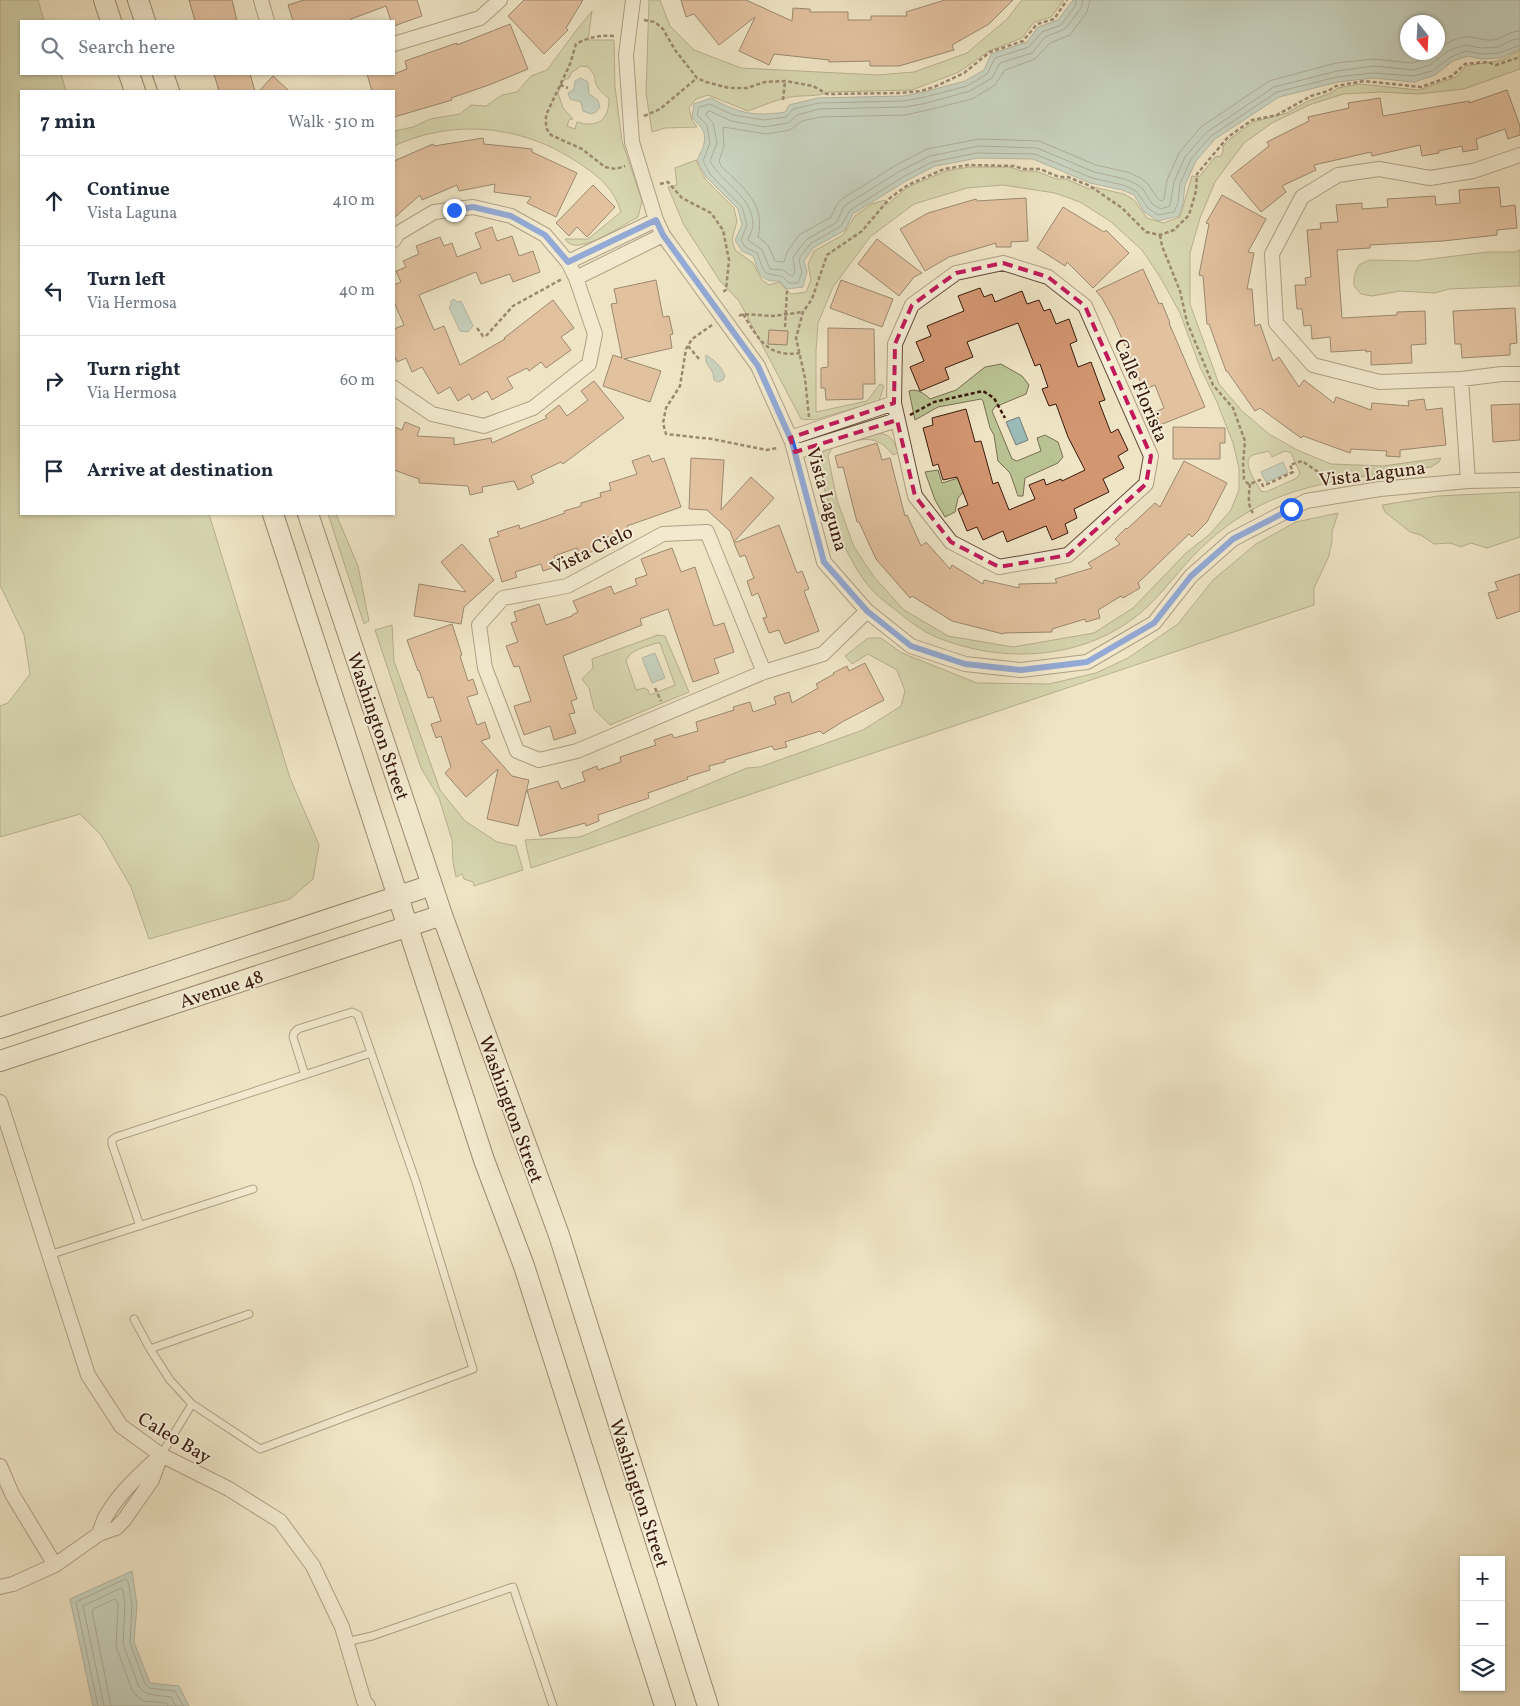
<!DOCTYPE html>
<meta charset="utf-8">
<style>
body{margin:0;font-family:Vollkorn,serif;background:#f2f2f3;color:#1f2937}
.controls{position:absolute;right:15px;bottom:15px;display:grid;overflow:hidden;border-radius:0px;box-shadow:0 1px 4px #0004}
.controls button{width:45px;height:45px;display:grid;place-items:center;padding:0;border:0;border-bottom:1px solid #e0e1e3;background:#fff;color:#1f2937;font:25px sans-serif}
.compass{position:absolute;left:1400px;top:15px;width:45px;height:45px;border-radius:50%;background:#fff;box-shadow:0 1px 4px #0004;rotate:162deg}
.stop{position:absolute;width:15px;height:15px;margin:-11px;border:4px solid #2563eb;border-radius:50%;background:#fff}
.stop.end{background:#2563eb;border-color:#fff;box-shadow:0 1px 5px #0008}
.list{margin:0;padding:0;list-style:none}
h2{display:flex;justify-content:space-between;align-items:center;height:65px;margin:0;padding:0 20px;font-size:21px}
h2 small{font-size:16px;font-weight:400;color:#747a83}
.list li{display:grid;grid-template-columns:32px 1fr auto;gap:15px;align-items:center;box-sizing:border-box;height:90px;padding:0 20px;border-top:1px solid #e0e1e3}
.list b{display:block;font-size:19px;white-space:nowrap}
.list p{margin:0;font-size:16px;white-space:nowrap;color:#747a83}
.list em{font-size:16px;font-style:normal;color:#747a83}
.icon{flex:none;width:28px;height:28px;fill:none;stroke:currentColor;stroke-width:2;stroke-linecap:round;stroke-linejoin:round}
.map{position:relative;flex:none;width:1520px;height:1706px;overflow:hidden}
.search{position:absolute;background:#fff;box-shadow:0 1px 4px #0004;left:20px;top:20px;width:375px;height:55px;display:flex;align-items:center;gap:12px;box-sizing:border-box;padding:0 18px;border-radius:0px;color:#747a83;font-size:19px}
.panel{position:absolute;background:#fff;box-shadow:0 1px 4px #0004;left:20px;top:90px;width:375px;height:425px;border-radius:0px}
.map>svg:first-child{display:block}
.green{fill:#bac494;stroke:#796e50;fill-rule:evenodd}
.water{fill:#9cbdbb;stroke:#747b75;fill-rule:evenodd}
.lines{fill:none;stroke-linecap:round;stroke-linejoin:round}
.shore{stroke:#6a6b63;stroke-width:1}
.building{fill:#d39672;stroke:#38190b}
.lane-casing{stroke:#664c3a;stroke-width:9}
.street-casing{stroke:#664c3a;stroke-width:16}
.secondary-casing{stroke:#38190b;stroke-width:22}
.path{stroke:#38190b;stroke-width:2.5;stroke-dasharray:4 2.5;stroke-linecap:butt}
.lane{stroke:#f5eed9;stroke-width:7}
.street{stroke:#f5eed9;stroke-width:14}
.secondary{stroke:#f5eed9;stroke-width:20}
.route{stroke:#2563eb;stroke-width:6}
.marked{fill:none;stroke:#c2185b;stroke-width:4;stroke-dasharray:10 6;stroke-linejoin:round}
.labels{text-anchor:middle;stroke-width:4;stroke-linejoin:round;paint-order:stroke}
.street-label{font-size:19px;fill:#38190b;stroke:#f5eed9}
</style>
<div class="map">
<svg width="1520" height="1706" viewBox="0 0 1520 1706">
<rect width="100%" height="100%" fill="#efe5c5"/>
<filter id="stains"><feTurbulence type="fractalNoise" baseFrequency=".004" numOctaves="4"/><feColorMatrix values="0 0 0 0 .2 0 0 0 0 .09 0 0 0 0 .02 0 0 0 .5 -.17"/></filter>
<radialGradient id="worn" r=".72"><stop offset=".6" stop-color="#630" stop-opacity="0"/><stop offset="1" stop-color="#630" stop-opacity=".3"/></radialGradient>
<path class="green" d="M0 0H38L44 21H21V74H61L66 91H21V514H209L290 778 319 845 313 879 290 899 149 939 131 887 101 835 80 814 0 837V706L8 703 30 674 24 635 0 585Z
M649 0H660L670 26 694 50 741 68 877 75 914 72 967 53 1007 19 1022 0H1064L1051 17 1034 22 1022 38 989 51 959 72 912 90 829 92C819 97 802 95 790 97 775 100 762 106 748 111L708 95 696 99 689 108 692 120 697 127 665 128 652 132 646 93Z
M592 11 588 40H614L615 87 622 141 642 201 638 217C621 226 597 243 579 245 573 246 568 244 565 239H588L621 212C615 191 600 177 583 166 527 126 457 117 394 146V131L413 127 430 119 460 114 471 105 486 106 502 95 517 92 531 76 547 70 575 32ZM581 66 588 67C598 77 593 78 597 86 599 90 606 96 609 99 609 121 597 128 577 122L575 129 567 126 569 120 573 119 563 108 558 93 564 80 569 78 571 73Z
M1520 50V69L1464 89 1418 94 1381 92 1343 94 1309 105 1272 123 1244 143 1215 182 1200 218 1190 253V304L1219 384 1242 411 1269 434 1297 450 1331 464 1383 466 1441 458 1439 462 1431 467C1378 474 1307 481 1259 506 1230 521 1206 541 1184 566 1168 584 1154 603 1134 618 1077 661 1000 663 936 637 922 631 908 620 897 611 885 602 872 592 864 580 840 546 830 509 819 469V464L824 454 821 451 874 433C891 434 893 438 898 453L893 455C874 430 857 441 832 448L828 456 837 500 854 547 874 577 904 610 948 636 1013 647 1094 633 1133 608 1186 553 1210 534 1231 510 1239 490V468L1233 443 1217 402 1200 367 1180 313 1160 277 1142 250 1110 221 1080 202 1055 193 1003 185 967 188 914 204 870 237 833 287 818 323 816 351V412L867 401 880 384 884 386 879 401 814 420 801 419 739 301 720 281 684 225 668 187 677 185 675 168 696 160 705 179 734 208 737 221 732 240 735 250 753 263 762 280 769 285 779 282 791 294 806 292 811 280 808 264 814 251 843 235 855 216 872 204 885 200 888 204 908 187 946 171 969 167H1010L1021 171H1036L1056 179H1066L1089 189 1093 187 1124 194 1134 200 1147 218 1163 223 1180 217 1192 176 1199 177 1215 157 1221 156 1223 152V146L1230 139 1253 122 1287 113 1308 101 1331 93 1338 88 1359 84 1419 90 1456 77 1466 66 1502 60ZM769 330 788 331 787 345 768 344ZM1269 451 1272 457 1285 451 1291 453 1300 473 1297 478 1266 492 1261 491C1256 482 1240 461 1253 455 1258 453 1264 453 1269 451Z
M1520 250V286L1449 289 1435 293 1400 291 1372 296 1361 294 1354 286V278L1356 271 1359 265 1369 260 1415 261 1487 252H1516Z
M1001 364 1022 376 1029 385 1026 394 995 407 992 411 1012 459 1017 461 1041 451 1037 438 1045 435 1058 442 1063 457 1058 463 1025 478 1023 496H1018L1010 473 998 461 994 435 990 428 983 401 981 399 938 407 915 420 909 391C917 388 925 394 930 399L956 390 985 367Z
M938 470 942 483 965 476V490L958 498 955 512 945 517 935 500 925 472Z
M1520 492V537L1487 548 1471 543 1461 547 1450 543 1434 544 1421 535 1410 532 1385 512 1382 505 1438 496Z
M1338 513 1332 532V541L1329 556 1314 588V605L531 868 525 840 580 837 747 768 760 767 863 730 901 706 905 691 897 670 868 654 852 664 845 656 868 638H881L902 653 977 683 1049 684 1096 673 1128 658 1178 624 1213 580 1256 544 1296 522Z
M328 514H336L358 566 369 621 364 624Z
M392 625 394 661 440 790 465 821 497 842 516 846 523 870 474 886 473 882 464 879 462 874 456 877 453 862 452 840 439 798 421 768 375 630Z
M658 635 665 636 689 692 610 725 594 709 589 688 582 679 593 668 592 659ZM657 643H660L675 685 650 695 648 690 644 688 636 690 626 661C630 649 646 647 657 643Z"/>
<path class="water" d="M1073 0H1520V49L1501 58 1481 59 1468 56 1453 61 1435 75 1414 82 1373 78 1338 82 1279 97 1215 139 1196 161 1185 185 1183 204 1179 216 1158 221 1144 212 1134 195 1122 190 1090 183 1033 159 978 158 935 166 906 181 853 214 845 230 813 248 804 261 807 271 803 287 787 289 780 281C759 282 759 273 753 256L742 251 735 240 742 225 738 209 706 177 697 160C707 141 709 132 692 118L694 104 711 98C739 113 753 117 785 112L789 105 818 98 903 96 924 92 965 81 984 70 991 54 1027 42 1038 27 1058 20ZM1408 22H1438V52H1408Z
M581 78 588 82 589 94 598 100 600 107 596 112 591 114 583 111 581 102 570 99 568 93 574 89 575 81Z
M454 299 457 302 461 301 473 326 468 332 460 331 449 307 451 305V301Z
M706 355C713 359 722 367 725 376L723 380 718 382 714 380 713 373 706 362Z
M1019 417 1028 440 1016 445 1006 422Z
M1283 462 1288 473 1266 482 1261 472Z
M655 653 665 678 652 683 642 658Z
M132 1571 137 1605 134 1642 150 1683 179 1686 189 1706H93L70 1599Z"/>
<g class="lines">
<path class="shore" d="M1076 0V5L1061 25 1042 32 1029 47 995 58 987 74 967 86 925 97 904 101 819 103 793 109 786 117 764 120 733 115 710 104 699 107 697 115 707 125 710 143 703 161 710 174 742 207 747 225 741 240 745 247 757 253C765 272 760 274 782 276L789 283H798L802 272 799 261 800 257 810 244 841 226 850 210 903 177 932 162 977 153 1035 154 1092 178 1123 185 1136 191 1148 208 1158 215 1174 212 1178 203 1180 184 1191 159 1211 136 1277 92 1337 77 1373 73 1413 76 1432 71 1451 57 1466 51 1481 54 1499 53 1520 45
M1083 0 1081 8 1065 29 1045 37 1032 53 1000 63 992 78 970 91 927 103 905 107 819 109 797 115 788 123 764 127 731 121 710 111 707 112 706 115 713 123 717 143 710 161C722 184 753 196 753 225 753 230 749 235 748 240L762 250 770 269 783 270 791 276H793L795 272 793 257 806 240 837 222 843 208 847 204 900 171 930 156 979 146 1037 148 1094 172 1125 179 1138 185 1143 189 1152 204 1161 209 1170 206 1174 182 1185 157 1207 132 1274 87 1337 71 1374 66 1413 70 1430 65 1448 51 1465 45 1482 48 1498 47 1514 39H1520
M1090 0 1087 12 1070 35 1050 43 1035 59 1005 70 995 85 972 99 928 110 905 115 820 117 802 121 790 130 766 134 723 127 724 146 719 161 721 166C743 188 766 203 758 237L768 245 775 261 784 262 787 252 799 235 831 217 837 204 842 199 896 165 927 149 979 139 1039 141 1096 165 1127 172 1141 178 1148 184 1158 199 1162 201 1164 199 1167 180 1179 153 1201 127 1269 81 1336 63 1374 59 1412 63 1426 58 1434 52
M1438 49C1446 43 1460 36 1470 37 1479 38 1486 41 1494 40 1503 38 1510 31 1520 31
M98 1706 76 1602 125 1579 128 1581 132 1605 130 1643 145 1684 149 1688 175 1691 183 1706
M104 1706 83 1606 121 1588 123 1590 125 1605 123 1644 139 1687C146 1697 160 1695 171 1697L176 1706
M111 1706 92 1611 93 1609 115 1599 117 1601 118 1606 116 1646 132 1690 137 1696 144 1701 166 1703 168 1706"/>
</g>
<path class="building" d="M189 0H232L237 21H195Z
M304 0H417L422 16 394 26V21H391L386 6 351 19 352 21H293L288 5Z
M524 0H583L566 28 568 30 544 54 508 16Z
M681 0H746L792 21 793 8 810 9V12H848V20H871V16H907L906 12 945 0H1013L989 24 952 45 954 50 899 66H870V61L829 62V60L774 54 769 65 739 51 755 17 719 45 694 14 686 17Z
M510 24 528 69 489 85 451 98 452 100 394 117V91H372L367 74H394L407 69 405 61 457 43V45Z
M214 74H250L255 91H219Z
M273 76 289 91H259Z
M1507 90 1520 126V135L1508 139 1505 129 1476 139 1478 149 1463 152 1462 146 1438 151 1439 153 1422 156 1420 145 1372 156 1371 152 1314 165 1316 170 1282 186 1286 192 1261 212 1231 176 1269 146 1267 142 1309 121 1308 117 1349 108 1348 103 1380 98 1383 116 1469 101V103Z
M483 138 484 144 532 149V152L577 173 556 217 527 203 531 197 494 192 495 184 459 191 457 185 422 200 420 195 394 218V161L433 144 434 146Z
M593 185 615 207 587 237 577 227 569 236 556 223Z
M1499 187 1501 207 1515 205 1517 228 1497 230V235L1443 241 1370 245V248L1337 250 1342 318 1397 315V312L1425 311 1426 344 1411 345 1412 363 1371 365V351L1366 352V350L1331 352 1330 337 1312 339 1311 325 1304 326 1302 309H1297L1295 285H1306L1305 278 1311 277 1307 230 1321 229 1320 223 1338 222 1336 205 1362 203V209L1388 207 1387 199 1435 196 1436 205 1460 203 1459 190Z
M1222 195 1266 219 1248 252 1254 253 1247 289H1252L1255 326 1260 324 1273 361 1279 357 1299 387 1304 380 1334 403 1336 397 1371 410 1372 403 1409 406 1408 401 1424 399 1426 410 1442 408 1446 445 1400 450V457L1386 456 1387 451 1351 449 1350 453 1303 436 1301 438 1260 408 1255 411 1227 371H1226L1209 324H1207L1203 276 1199 275 1209 224 1206 223Z
M1026 198 1028 241 1011 242V247H996V243L949 257 925 271 900 229 928 213 976 199 977 201Z
M1063 207 1104 232 1106 230 1129 253 1093 288 1067 262 1065 266 1037 248Z
M492 227 497 241 512 236 519 256 533 251 540 272 513 282 510 274 481 284 476 272 419 295 434 330 444 326 460 365 505 339 504 338 553 300 574 328 561 337 571 350 546 368 541 362 529 371 527 368 507 378 513 388 492 400 487 391 472 400 469 394 458 401 450 387 438 394 422 367 412 372 406 358 397 362 394 355V329L404 325 394 302V285L401 282 396 271 406 267 403 261 419 254 416 246 440 237 444 246 452 243 457 257 481 248 475 233Z
M877 239 922 273 914 277 899 296 858 264Z
M1143 269 1159 304 1162 303 1170 323H1169L1205 407 1160 425 1155 412 1164 408 1155 385 1144 390 1113 318 1102 298 1096 291Z
M656 280 663 317 669 316 673 334 670 335 672 348 624 359 661 371 650 402 603 386 613 355 622 358 611 304 617 303 614 289Z
M841 280 893 299 882 327 830 308Z
M980 288 984 297 992 294 995 302 1022 291 1027 304 1039 300 1044 311 1050 309 1056 324 1069 319 1077 341 1070 344 1078 367 1091 362 1105 400 1099 402 1111 433 1118 429 1128 450 1118 456 1124 468 1103 479 1109 492 1074 509 1077 518 1065 524 1068 533 1052 540 1046 526 1007 542 1003 531 983 540 977 527 967 531 958 509 968 505 957 477 943 480 938 464 933 466 923 428 933 425 932 418 966 409 975 442 981 441 993 484 998 482 1009 510 1035 499 1029 485 1044 479 1046 485 1061 479 1062 481 1085 470 1068 437 1056 404 1049 406 1042 389 1048 387 1040 364 1035 366 1018 323 967 342 973 357 945 368 949 379 920 391 910 367 924 361 916 342 931 336 927 326 964 311 958 296Z
M1515 308 1517 343 1510 344V355L1462 358 1461 344H1455L1453 311Z
M828 328 874 329 875 384H863V399L826 400 825 388H821V368L828 367Z
M769 330 788 331 787 345 768 344Z
M594 381 624 418 563 464 561 462 531 476 534 483 518 490 514 481 482 487 483 492 470 495 468 486 419 483V479L394 470V427L402 430 405 422 420 428 417 436 454 438V445L491 438 492 443 547 418 545 416 559 405 567 416 588 400 581 391Z
M1520 404V440L1493 442 1491 405Z
M1173 427 1225 428V443H1220V459H1173Z
M877 443 882 460 890 458 905 516 907 515 921 546 926 542 950 569 952 565 983 584 984 580 1019 588V584L1057 583 1055 579 1092 568 1088 563 1120 544 1115 539 1126 528 1127 529 1155 503 1160 507 1184 461 1227 483 1207 522 1192 537 1189 534 1138 583 1140 588 1123 598 1121 596 1098 610 1100 618 1086 622 1085 619 1052 629V632L1004 633 1003 634 952 621 912 596 910 598 876 559 859 522H857L843 467 838 468 835 456Z
M649 455 652 462 664 458 681 507 627 526 629 532 615 536 614 535 592 542 594 551 580 556 577 548 554 556 558 566 543 571 541 564 515 572 517 577 502 582 489 539 499 536 497 532 519 525 520 529 565 513 564 511 581 506V503L601 497 600 493 611 490 609 483 637 474 632 461Z
M691 458 724 460 721 510 751 477 774 498 734 542 730 531 707 510 689 509Z
M779 525 797 573 802 571 809 589 804 591 819 631 785 644 779 630 769 633 763 618 767 617 758 593 752 596 747 581 754 578 745 555 740 557 734 543Z
M462 544 494 580 464 607 461 624 414 616 419 584 466 592 441 562Z
M672 548 681 572 695 567 714 626 724 623 734 652 714 659 719 673 693 682 668 609 640 619 642 625 563 656 577 699 571 701 575 713 569 714 576 733 554 740 550 726 524 735 514 706 531 701 519 666 514 667 506 646 518 642 511 623 517 621 514 612 539 604 546 625 572 616V615L578 612 573 601 611 586 614 594 637 585 635 579 647 575 641 559Z
M1520 574V611L1497 619 1488 593 1498 590 1495 582Z
M452 624 462 655 460 656 468 681 473 679 478 694 467 697 477 725 485 722 490 738 481 741 512 776 529 780 518 826 487 819 498 769 466 797 445 773 451 767 441 736 436 738 431 724 441 721 433 697 428 698 419 670 418 671 407 640Z
M865 663 884 700 842 722 823 734 820 731 785 742 787 747 774 750 772 746 725 760V762L709 766 710 770 687 777 688 779 648 793 649 798 598 815 599 821 586 826 585 823 540 836 527 790 558 781 561 789 585 781 582 772 597 766 598 770 621 762 620 757 656 745 654 740 672 734 674 738 698 731 696 722 734 710 733 707 750 702 753 712 776 704 774 697 789 692 792 703 818 688 816 684 834 674 833 673 847 666 849 671Z"/>
<g class="lines">
<defs>
<path id="lane" d="M140 1226 112 1144V1140L116 1137 371 1053
M49 1255 253 1189
M134 1319 150 1349 170 1380 192 1404
M150 1349 249 1314
M161 1455 192 1404 260 1449 473 1369 416 1182 358 1015 352 1012 298 1029 294 1033 293 1037 305 1075
M346 1642 372 1636 513 1587 553 1706"/>
<path id="street" d="M261 0 267 21
M633 0 626 55 632 142 656 220 663 235 758 366 792 442 824 562 867 611 911 646 965 664 1021 670 1087 662 1154 623 1191 576 1233 539 1306 501 1380 489 1468 481 1520 480
M394 44 480 18 500 0
M1520 155 1473 171 1430 178 1379 169 1338 175 1302 197 1272 254 1276 323 1313 365 1380 382 1461 379 1502 374H1520
M394 240 397 234 434 212 473 207 511 216 545 235 568 262 576 278 595 334 589 364 533 408 484 426 432 414 394 388
M568 262 656 220
M1003 263 1048 277 1085 306 1151 456 1146 484 1068 555 999 567 951 542 915 496 894 403 895 344 912 305 956 273Z
M576 278 663 235
M1461 379 1468 481
M790 438 894 403
M795 452 897 420
M707 532 764 672 577 751 539 760 517 751 485 668 479 625 503 598 567 586 663 534Z
M764 672 823 654 867 611
M0 1102 88 1375 121 1426 161 1455 229 1489 280 1521 313 1566 342 1627 364 1701 368 1706
M0 1466 12 1494 55 1565
M99 1534C101 1528 103 1521 106 1516 119 1493 141 1473 161 1455
M0 1587 13 1584 55 1565 99 1534 116 1528 124 1520 152 1480 161 1455"/>
<path id="secondary" d="M104 0 111 21
M138 0 145 21
M129 74 135 91
M163 74 169 91
M273 514 484 1160 524 1266 665 1706
M308 514 442 915 559 1235 708 1706
M0 1028 432 885
M0 1061 442 915"/>
</defs>
<use href="#lane" class="lane-casing"/>
<use href="#street" class="street-casing"/>
<use href="#secondary" class="secondary-casing"/>
<path class="path" d="M644 20 655 22 663 29 675 50 697 78 706 82 729 88H747L765 82 785 81 813 86 827 94 899 93 921 91 934 87 964 73 990 52 1023 41 1037 24 1054 19 1067 0
M614 36C599 35 589 37 576 44L570 64 546 115V128L551 135 582 149 605 167 616 169 625 166
M560 85 568 88
M783 100 785 81
M644 116 660 109 697 78
M660 184 668 182 682 198 711 213 723 230 729 260 726 290 721 293
M1160 235 1162 246 1180 291 1187 322 1213 385 1233 408 1245 441 1243 463 1244 479 1247 483 1250 484 1260 480 1263 486 1293 472 1290 465 1302 461 1324 476 1327 484
M743 314C758 338 767 358 800 353
M739 316 743 314 773 316 803 312
M712 325 692 339 686 349 680 386 666 408 663 423 666 434 712 439 767 450 778 448
M785 327 787 291
M477 328 483 336H486L513 306 562 279
M688 346 700 360
M910 415 934 402 983 391 994 398 1005 418
M809 417 805 378 796 338 803 312 812 299 827 255 862 231 890 198 908 185 944 169 968 165 1014 166 1024 169H1040L1059 177H1068L1090 186 1122 208 1146 232 1160 235 1174 230 1189 215 1196 191 1197 174 1228 137 1252 120 1277 115 1311 96 1328 91 1336 86 1364 81 1421 87 1452 76 1465 64 1487 62 1496 65 1520 57
M1250 484C1249 493 1247 505 1253 513
M655 688 661 701"/>
<use href="#lane" class="lane"/>
<use href="#street" class="street"/>
<use href="#secondary" class="secondary"/>
</g>
<g class="lines">
<path class="route" d="M454 210 473 207 511 216 545 235 568 262 656 220 663 235 758 366 792 442 824 562 867 611 911 646 965 664 1021 670 1087 662 1154 623 1191 576 1233 539 1291 509"/>
</g>
<path d="M0 0H1520V1706H0ZM1003 263 1048 277 1085 306 1151 456 1146 484 1068 555 999 567 951 542 915 496 897 420 795 452 790 438 894 403 895 344 912 305 956 273Z" fill="#efe5c5" fill-opacity=".55" fill-rule="evenodd"/>
<path class="marked" d="M1003 263 1048 277 1085 306 1151 456 1146 484 1068 555 999 567 951 542 915 496 897 420 795 452 790 438 894 403 895 344 912 305 956 273Z"/>
<g class="labels">
<g class="street-label">
<text transform="translate(1142 390) rotate(67)" y="7">Calle Florista</text>
<text transform="translate(1372 473) rotate(-7)" y="7">Vista Laguna</text>
<text transform="translate(828 499) rotate(74)" y="7">Vista Laguna</text>
<text transform="translate(591 549) rotate(-26)" y="7">Vista Cielo</text>
<text transform="translate(379 726) rotate(71)" y="7">Washington Street</text>
<text transform="translate(221 988) rotate(-18)" y="7">Avenue 48</text>
<text transform="translate(512 1109) rotate(70)" y="7">Washington Street</text>
<text transform="translate(175 1437) rotate(31)" y="7">Caleo Bay</text>
<text transform="translate(640 1493) rotate(72)" y="7">Washington Street</text>
</g>
</g>
<rect width="100%" height="100%" filter="url(#stains)"/>
<rect width="100%" height="100%" fill="url(#worn)"/>
</svg>
<div class="controls">
<button>+</button>
<button>−</button>
<button><svg class="icon" aria-label="layers" viewBox="0 0 24 24"><path d="M12 4l9 5-9 5-9-5zM3 14l9 5 9-5"/></svg></button>
</div>
<svg class="compass" viewBox="-18 -18 36 36"><path d="M0-13l5 13h-10z" fill="#e53935"/><path d="M0 13l5-13h-10z" fill="#747a83"/></svg>
<div class="stop" style="left:1291px;top:509px"></div>
<div class="stop end" style="left:454px;top:210px"></div>
<div class="search"><svg class="icon" aria-label="search" viewBox="0 0 24 24"><circle cx="10" cy="10" r="6"/><path d="M15 15l6 6"/></svg>Search here</div>
<section class="panel">
<h2>7 min<small>Walk · 510 m</small></h2>
<ul class="list">
<li><svg class="icon" aria-label="ahead" viewBox="0 0 24 24"><path d="M12 20V5M6 11l6-6 6 6"/></svg><div><b>Continue</b><p>Vista Laguna</p></div><em>410 m</em></li>
<li><svg class="icon" aria-label="left" viewBox="0 0 24 24"><path d="M17 20v-9H6M10 6l-5 5 5 5"/></svg><div><b>Turn left</b><p>Via Hermosa</p></div><em>40 m</em></li>
<li><svg class="icon" aria-label="right" viewBox="0 0 24 24"><path d="M7 20v-9h11M14 6l5 5-5 5"/></svg><div><b>Turn right</b><p>Via Hermosa</p></div><em>60 m</em></li>
<li><svg class="icon" aria-label="arrive" viewBox="0 0 24 24"><path d="M6 21V4h12l-3 4 3 4H6"/></svg><div><b>Arrive at destination</b></div></li>
</ul>
</section>
</div>
